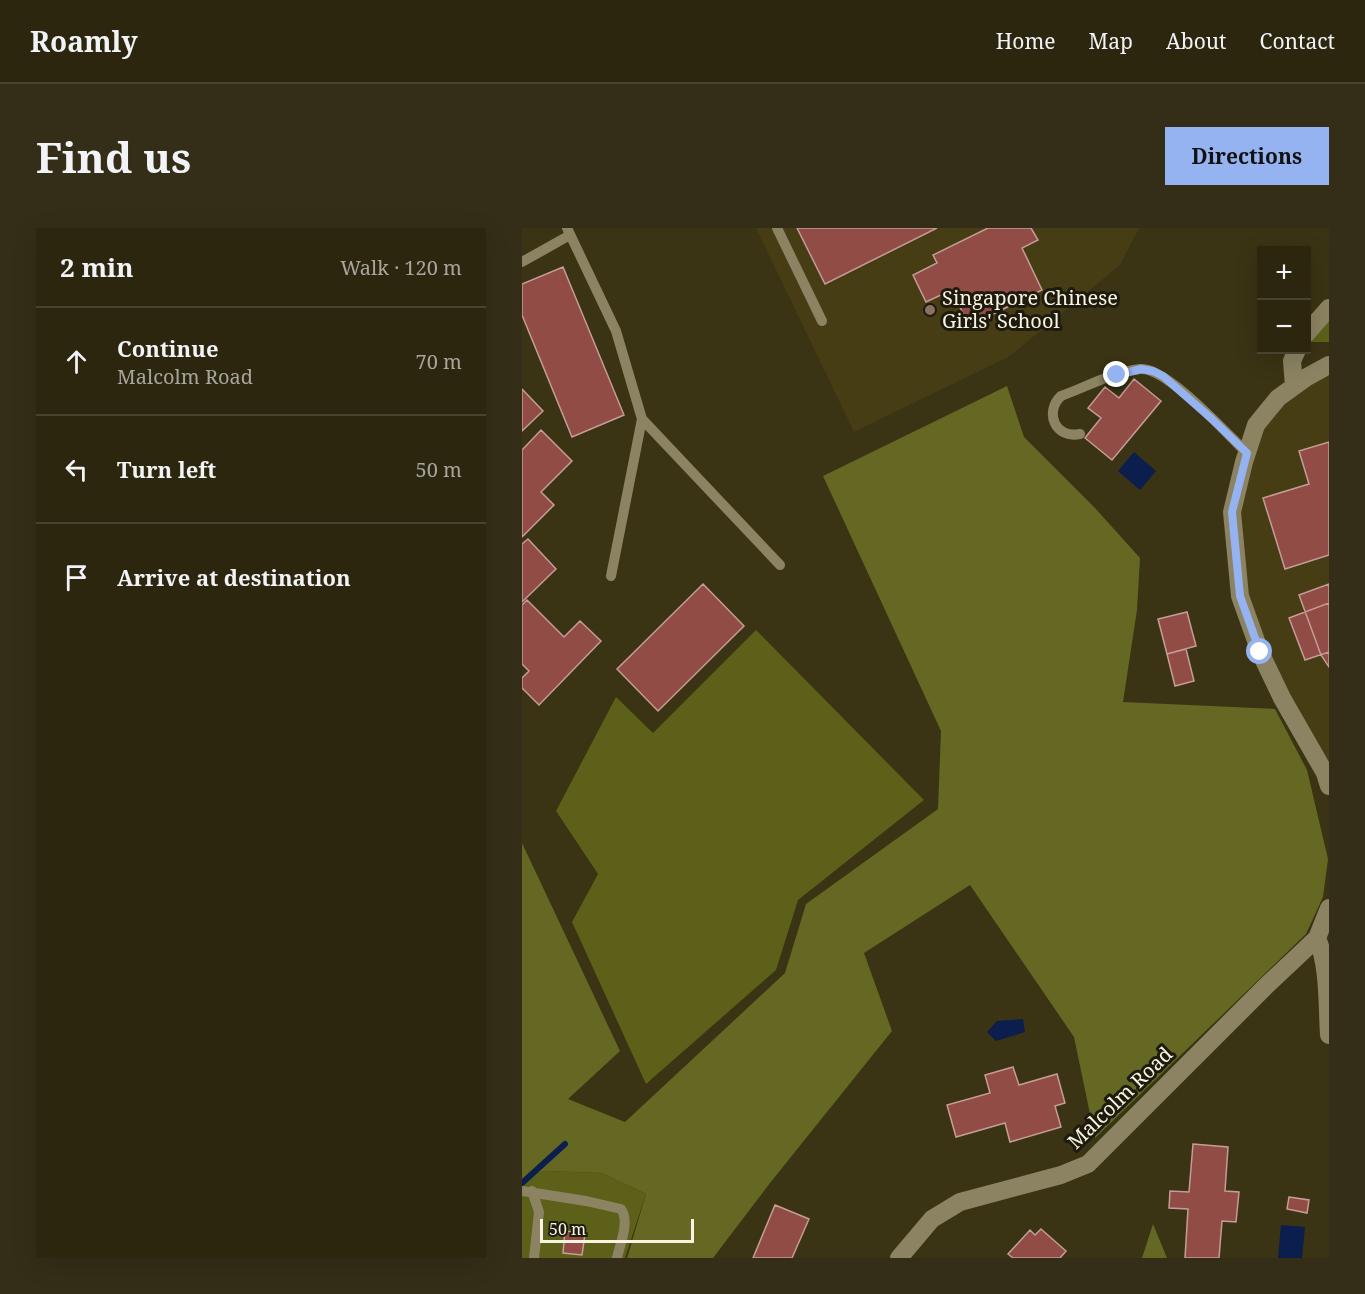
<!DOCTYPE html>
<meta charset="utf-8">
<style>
body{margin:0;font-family:"Noto Serif",serif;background:#342e18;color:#f1f3f6}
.controls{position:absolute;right:18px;top:18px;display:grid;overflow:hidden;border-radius:0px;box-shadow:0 6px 24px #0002}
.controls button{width:54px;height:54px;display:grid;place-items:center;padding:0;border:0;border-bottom:2px solid #48432f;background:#2c260f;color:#f1f3f6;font:30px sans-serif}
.scale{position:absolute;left:18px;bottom:15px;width:154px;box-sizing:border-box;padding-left:6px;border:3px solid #f8f4e1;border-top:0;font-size:16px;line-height:21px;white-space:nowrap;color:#f8f4e1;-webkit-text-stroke:4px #1e1b0e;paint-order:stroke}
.stop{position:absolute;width:18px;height:18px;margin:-14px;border:4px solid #95b2f1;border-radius:50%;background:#fff}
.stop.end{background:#95b2f1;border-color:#fff;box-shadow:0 2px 6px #0008}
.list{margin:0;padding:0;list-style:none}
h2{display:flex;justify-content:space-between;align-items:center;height:78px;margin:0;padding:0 24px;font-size:26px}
h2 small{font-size:20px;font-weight:400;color:#a6a59e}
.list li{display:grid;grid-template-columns:39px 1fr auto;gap:18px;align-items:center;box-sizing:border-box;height:108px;padding:0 24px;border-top:2px solid #48432f}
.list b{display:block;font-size:22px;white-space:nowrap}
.list p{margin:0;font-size:20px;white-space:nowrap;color:#a6a59e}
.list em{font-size:20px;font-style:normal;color:#a6a59e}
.icon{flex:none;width:33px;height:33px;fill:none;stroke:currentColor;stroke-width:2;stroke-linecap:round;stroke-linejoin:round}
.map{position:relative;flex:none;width:807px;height:1030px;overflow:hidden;border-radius:0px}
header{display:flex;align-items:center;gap:36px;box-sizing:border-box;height:84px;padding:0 30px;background:#2c260f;border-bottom:2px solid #48432f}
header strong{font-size:28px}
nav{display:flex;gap:33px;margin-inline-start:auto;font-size:21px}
.intro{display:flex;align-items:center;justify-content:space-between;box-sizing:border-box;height:144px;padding:0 36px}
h1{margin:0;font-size:42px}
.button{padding:15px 27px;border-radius:0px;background:#95b2f1;color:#111;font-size:21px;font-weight:700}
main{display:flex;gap:36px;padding:0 36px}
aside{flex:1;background:#2c260f;border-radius:0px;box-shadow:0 6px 24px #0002}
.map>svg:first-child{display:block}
.built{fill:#463d15}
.green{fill:#5c6018}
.forest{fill:#646822}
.water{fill:#0b1e4e}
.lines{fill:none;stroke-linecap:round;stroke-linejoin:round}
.stream{stroke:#0b1e4e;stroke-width:6}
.building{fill:#904c45;stroke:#c59d98;stroke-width:1.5}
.lane{stroke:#8b8361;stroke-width:10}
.street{stroke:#8b8361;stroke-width:18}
.route{stroke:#95b2f1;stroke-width:8}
.education-dot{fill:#8d6e63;stroke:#1e1b0e;stroke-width:2}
.labels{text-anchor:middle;stroke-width:6;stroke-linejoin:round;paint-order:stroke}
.poi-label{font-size:20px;fill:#f8f4e1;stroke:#1e1b0e;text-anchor:start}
.street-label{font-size:20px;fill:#f8f4e1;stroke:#1e1b0e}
</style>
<header>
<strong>Roamly</strong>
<nav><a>Home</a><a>Map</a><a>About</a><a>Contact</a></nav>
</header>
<div class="intro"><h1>Find us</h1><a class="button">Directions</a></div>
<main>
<aside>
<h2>2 min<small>Walk · 120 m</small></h2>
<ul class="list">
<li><svg class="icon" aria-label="ahead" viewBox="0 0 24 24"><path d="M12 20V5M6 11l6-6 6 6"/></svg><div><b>Continue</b><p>Malcolm Road</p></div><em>70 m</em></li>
<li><svg class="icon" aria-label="left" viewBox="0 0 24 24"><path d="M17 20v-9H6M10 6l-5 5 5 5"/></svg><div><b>Turn left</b></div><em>50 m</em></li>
<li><svg class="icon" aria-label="arrive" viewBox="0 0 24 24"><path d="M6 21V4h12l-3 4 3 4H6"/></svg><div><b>Arrive at destination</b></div></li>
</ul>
</aside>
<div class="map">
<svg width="807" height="1030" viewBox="0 0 807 1030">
<rect width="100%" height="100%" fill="#3a3314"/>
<path class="built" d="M234 0H617L598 37 488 128 332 204Z
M807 148V551L738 424 710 284 734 197 785 149Z"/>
<path class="green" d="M807 93V114H787Z
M234 402 402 572 276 672 254 742 124 856 50 694 76 646 34 583 94 469 131 505Z
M22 943 80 945 124 966 103 1030H0V951Z"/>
<path class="forest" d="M485 158 502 209 573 280 618 330 615 382 601 474 753 481 785 542 806 631 801 669 784 706 573 910 552 809 448 657 342 725 370 803 248 955 191 1030H105L124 966 80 945 22 943 0 951V615L98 823 46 871 103 894 263 745 284 676 416 581 419 503 301 248Z
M631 996 645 1030H620Z"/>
<path class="water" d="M612 224 634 243 618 262 596 243Z
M501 791 503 804 474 813 465 804 475 793Z
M759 997 783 999 780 1030H756Z"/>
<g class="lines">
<path class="stream" d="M0 955 43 916"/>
</g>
<path class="building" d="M275 0H415L303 56Z
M466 0H509L516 12 500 20 520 62 447 98 434 71 426 75 421 66 404 74 391 47 415 35 411 27Z
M41 39 102 187 50 209 0 87V56Z
M612 151 639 173 590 232 563 210 579 190 566 180 583 159 597 170Z
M0 161 21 183 0 203Z
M19 202 50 233 19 264 32 277 0 309V222Z
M807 214V327L763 341 741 270 787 256 777 223Z
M6 311 34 341 0 374V316Z
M181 356 222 398 136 483 95 441Z
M807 356V439L799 427 777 367Z
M5 372 42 409 58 393 79 413 17 477 0 460V450L7 443 0 436V377Z
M807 375V424L783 432 767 390Z
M665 384 674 418 645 426 636 391Z
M664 421 672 453 653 458 645 426Z
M491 839 497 857 535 846 543 875 533 878 539 899 488 914 483 895 434 909 425 877 468 865 463 847Z
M671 916 706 919 703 963 717 964 714 994 700 993 697 1030H663L666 981 647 980 648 963 667 964Z
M767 969 787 972 785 985 765 981Z
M253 977 287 991 270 1030H231Z
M519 1001 544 1023 538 1030H491L486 1026 508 1002 513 1007Z
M43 1003 63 1006 60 1027 41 1025Z"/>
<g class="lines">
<path class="lane" d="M45 0 94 103 120 191 89 348
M255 0 300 93
M0 34 48 7
M120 191 258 337
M558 206C533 211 522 184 539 168 564 159 591 144 618 141 644 138 705 206 725 225
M0 963 64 973 99 981C108 993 98 1016 95 1030
M10 963 17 984 12 1030"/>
<path class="street" d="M784 106 807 80
M807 137 785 149 756 170 734 197 722 234 710 284 718 368 738 424 760 470 803 545 807 558
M772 158 770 133 775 122
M795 710C807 738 805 776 807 807
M377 1030 410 991 438 974 539 947 566 936 744 758 795 710 807 680"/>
</g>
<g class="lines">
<path class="route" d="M595 147 619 141 631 143 641 148 690 191 725 225 710 284 718 368 738 424"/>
</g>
<circle class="education-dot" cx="408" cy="82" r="6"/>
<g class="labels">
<g class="poi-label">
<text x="420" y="77">Singapore Chinese<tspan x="420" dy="23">Girls' School</tspan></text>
</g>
<g class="street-label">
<text transform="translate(598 870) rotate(-44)" y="7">Malcolm Road</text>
</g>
</g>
</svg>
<div class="controls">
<button>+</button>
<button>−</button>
</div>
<div class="scale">50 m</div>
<div class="stop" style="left:738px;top:424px"></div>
<div class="stop end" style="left:595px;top:147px"></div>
</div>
</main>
